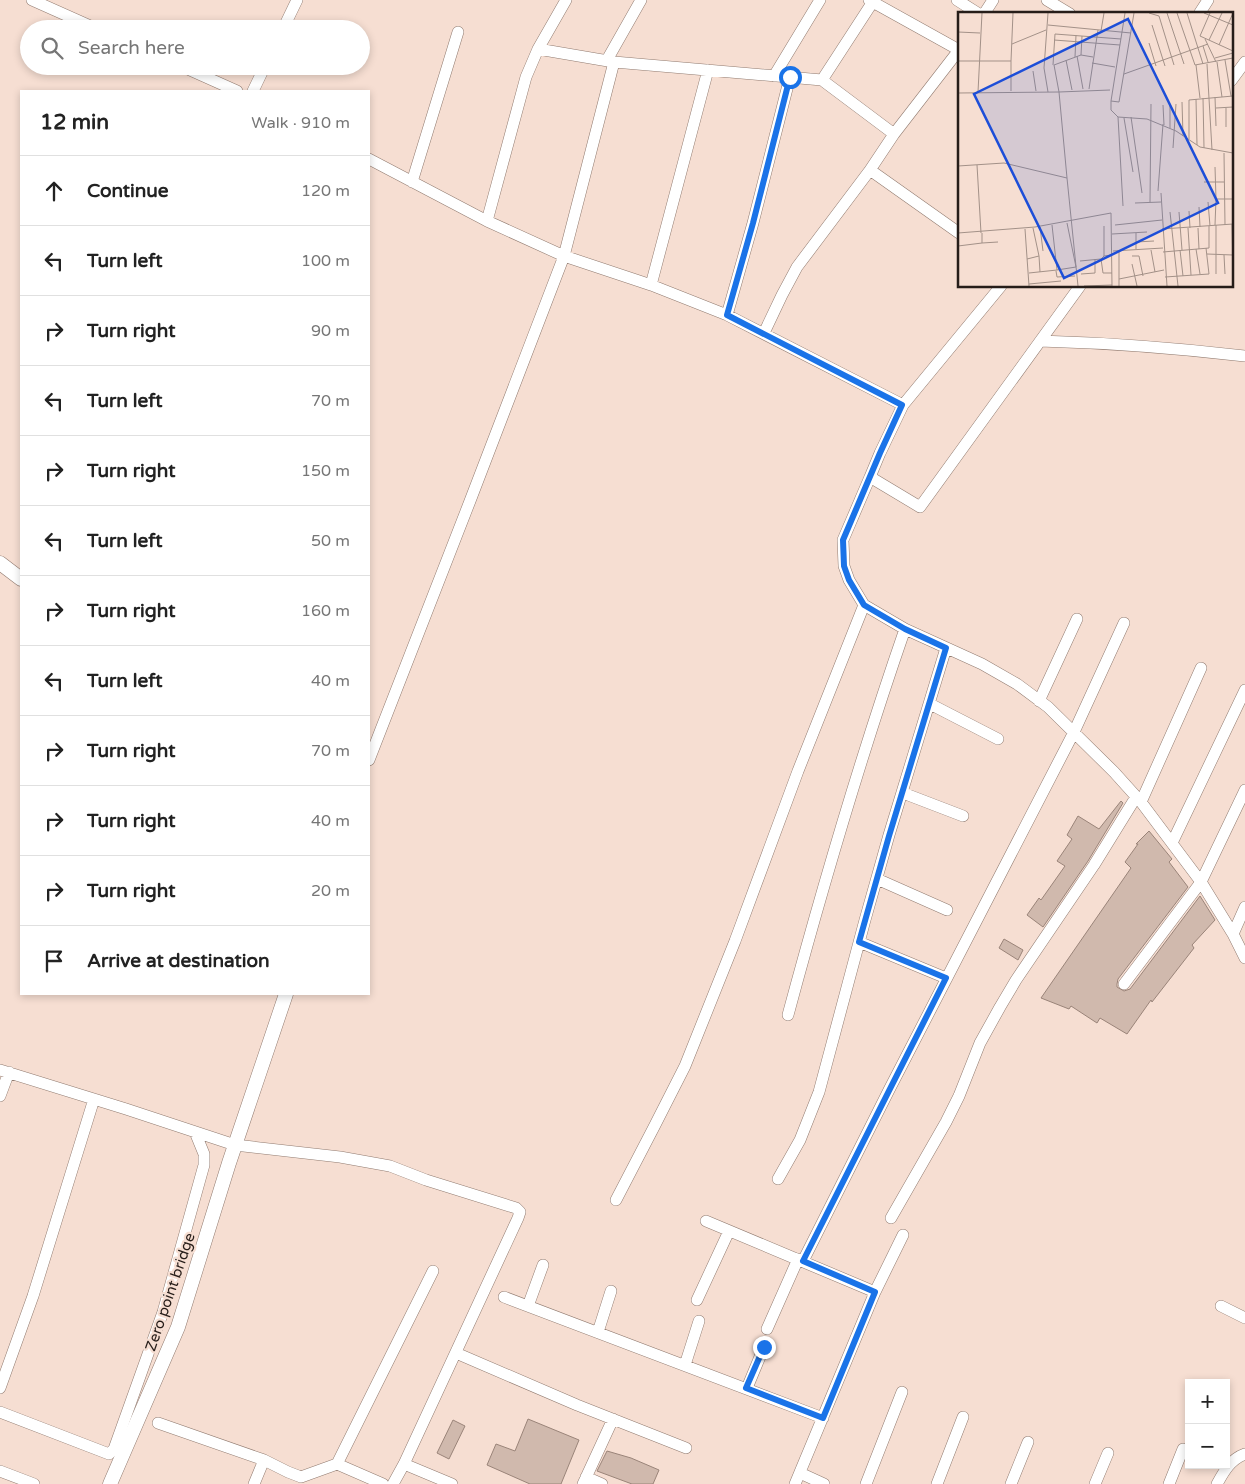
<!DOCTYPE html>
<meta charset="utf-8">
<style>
body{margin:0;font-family:"Varela Round",sans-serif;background:#f6f6f6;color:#222}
.controls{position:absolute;right:15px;bottom:15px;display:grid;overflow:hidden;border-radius:0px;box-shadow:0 2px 8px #0003}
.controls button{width:45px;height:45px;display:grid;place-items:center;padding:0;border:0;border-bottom:1px solid #e0e0e0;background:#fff;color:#222;font:25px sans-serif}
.stop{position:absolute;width:15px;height:15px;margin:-11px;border:4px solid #1a73e8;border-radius:50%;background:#fff}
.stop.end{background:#1a73e8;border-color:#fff;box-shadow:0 1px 5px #0008}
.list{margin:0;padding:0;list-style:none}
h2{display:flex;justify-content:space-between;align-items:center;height:65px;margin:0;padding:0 20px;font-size:21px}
h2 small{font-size:16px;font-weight:400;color:#767676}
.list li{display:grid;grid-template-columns:32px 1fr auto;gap:15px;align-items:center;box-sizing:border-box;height:70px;padding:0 20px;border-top:1px solid #e0e0e0}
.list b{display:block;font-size:19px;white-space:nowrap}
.list em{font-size:16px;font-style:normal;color:#767676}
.icon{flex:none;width:28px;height:28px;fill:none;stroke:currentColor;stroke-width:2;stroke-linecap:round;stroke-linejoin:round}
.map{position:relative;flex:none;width:1245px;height:1484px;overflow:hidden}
.search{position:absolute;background:#fff;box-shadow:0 2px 8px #0003;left:20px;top:20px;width:350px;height:55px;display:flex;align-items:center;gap:12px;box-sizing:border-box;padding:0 18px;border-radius:28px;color:#767676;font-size:19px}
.panel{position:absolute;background:#fff;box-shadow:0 2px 8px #0003;left:20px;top:90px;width:350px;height:905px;border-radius:0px}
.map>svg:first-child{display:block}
.building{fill:#d0b9ad;stroke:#9a8479}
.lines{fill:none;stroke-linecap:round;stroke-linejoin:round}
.minor-casing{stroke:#917b70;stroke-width:12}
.tertiary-casing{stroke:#917b70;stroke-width:15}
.minor{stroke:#fff;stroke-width:11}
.tertiary{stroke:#fff;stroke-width:14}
.route{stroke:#1a73e8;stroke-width:6}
.labels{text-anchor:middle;stroke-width:4.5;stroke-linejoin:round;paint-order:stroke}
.street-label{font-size:15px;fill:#261d19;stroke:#f6ded2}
.inset-road{fill:none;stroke:#a39188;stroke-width:1}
.view{fill:#1d4ed8;fill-opacity:0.15;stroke:#1d4ed8;stroke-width:2.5}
.inset-edge{fill:none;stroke:#261d19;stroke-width:2.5}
</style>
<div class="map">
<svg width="1245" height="1484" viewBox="0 0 1245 1484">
<rect width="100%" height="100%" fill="#f6ded2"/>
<path class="building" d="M1121 801 1123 803 1088 861 1043 927 1027 915 1039 898 1041 900 1065 866 1057 861 1072 839 1067 835 1078 816 1099 829Z
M1149 831 1172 859 1169 862 1188 887 1118 979 1117 984V987L1124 991 1130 989 1200 896 1215 920 1192 945 1194 948 1152 1002 1151 1000 1127 1034 1100 1018 1097 1023 1071 1006 1069 1009 1041 998 1131 868 1125 862 1138 844H1136Z
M1004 939 1023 950 1018 960 999 948Z
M528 1419 579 1440 561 1484H530L487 1465 496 1444 515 1451Z
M453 1420 465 1426 449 1459 437 1453Z
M607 1451 631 1458 659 1470 653 1484H632L597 1471Z"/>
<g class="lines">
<defs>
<path id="minor" d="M32 0 97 29
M869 0 959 50
M957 0 979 14
M1047 0 1070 14
M984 14 993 0
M1199 14 1208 0
M283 29 297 0
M538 49 614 62
M607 60 641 0
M181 66 237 91
M774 76 820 0
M822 80 874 0
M1231 81 1245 62
M253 91 265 66
M894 134 822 80 614 62 564 256 651 285 727 315 903 405
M369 159 487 221 564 256 470 501 369 760
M870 170 959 233
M412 182 458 32
M487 221 526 77 538 49 566 0
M651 285 708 70
M1001 286 903 405 880 453 870 477 920 507 1080 286
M727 315 753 223 790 77
M764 333 782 295 797 267 870 170 894 134 959 50
M1040 341C1110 343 1176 348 1245 356
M870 477 843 540 844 566 849 580 864 605 905 629 982 664 1017 684 1048 707 1114 772 1141 802 1201 882 1233 934 1245 958
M1039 701 1077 619
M930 704 998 739
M903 793 963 816
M1141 802 1201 668
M1172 843 1245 690
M877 879 947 910
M1233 934 1245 907
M859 942 946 978
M1124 984 1201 882 1245 790
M788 1015C823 885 861 756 905 629
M0 1070 126 1109 235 1145 340 1157 390 1166 426 1180 516 1208 520 1212 518 1218 404 1464 393 1484
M0 1096 9 1072
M778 1179 800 1140 819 1092 865 920 889 835 946 648
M616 1200 655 1125 685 1066 735 941 798 771 864 605
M891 1218 946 1122 959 1096 980 1043 1000 1007 1016 980 1094 865 1136 797
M706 1221 875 1292
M803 1261 889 1090 1074 732 1124 623
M504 1297 823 1418
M697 1300 729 1231
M528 1306 543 1265
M1221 1306 1245 1318
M767 1329 798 1259
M598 1332 611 1291
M456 1353 577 1405 686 1448
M685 1365 699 1321
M0 1388 33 1296 94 1099
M747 1388 764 1347
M0 1412 109 1454 114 1449 163 1312 204 1165V1154L195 1132
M158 1423 264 1460 288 1472 301 1477 337 1464
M404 1464 452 1484
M0 1471 34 1484
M800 1473 824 1484
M586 1477 602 1484
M254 1484 264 1460
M383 1484 337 1464 433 1271
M583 1484 613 1419
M795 1484 875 1292 903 1235
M866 1484 902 1392
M937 1484 963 1417
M1011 1484 1028 1442
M1095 1484 1108 1453
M1169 1484 1183 1449
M1217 1484C1224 1471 1231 1459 1245 1454"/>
<path id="tertiary" d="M0 563 21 579
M110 1484 178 1327 229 1163 286 994"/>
</defs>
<use href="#minor" class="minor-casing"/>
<use href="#tertiary" class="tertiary-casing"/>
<use href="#minor" class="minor"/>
<use href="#tertiary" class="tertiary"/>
</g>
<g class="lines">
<path class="route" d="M764 1347 746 1388 823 1418 875 1292 803 1261 946 978 859 942 889 836 946 648 905 629 864 605 849 580 844 566 843 540 880 453 902 405 727 315 753 223 790 77"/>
</g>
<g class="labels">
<g class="street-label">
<text transform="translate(170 1292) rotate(-71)" y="5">Zero point bridge</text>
</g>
</g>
<g transform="translate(958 12)">
<rect width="275" height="275" fill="#f6ded2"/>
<path class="inset-road" d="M167 1 153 89 161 90 176 1M191 1 201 4 216 53M209 1 226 52M219 1 237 53 275 46M229 1 245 52M246 1 275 13M252 1 242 24 275 39M90 13 173 21M194 13 207 54M143 19 146 1M0 20 22 21M247 27 258 50M96 28 162 33M251 28 264 1M191 31 198 54M54 32 88 18M261 33 275 1M245 34 250 50M123 43 124 24M119 44 125 77M117 45 118 23M135 45 123 43 96 53 101 80 152 78M257 46 275 41M108 48 114 78M267 48 273 84M0 49H53L55 1M53 49V79M259 50 264 85M134 51 157 55M249 52 254 138M95 53 97 22 163 27M238 53 242 86M75 59 78 79M166 62 250 32M131 77 140 18M20 80 24 1M90 80 86 56 90 1M0 81 101 80 109 166M257 85 258 114M245 86 246 136M238 87 239 133M153 89V98L160 105 189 107 218 119 242 135 275 141M224 90 225 124M212 92V116M205 93 206 113M258 96 275 95M268 96V115M160 105 165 194M173 105 184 181M166 106 175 160M231 127V88L275 84M215 136 218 92M266 141 267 213M19 153 23 221M0 154 46 151 109 166 120 274M257 155 258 187H275M246 170H266M200 179 205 112M203 181 209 274M192 190 193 92M250 190 252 214M177 191 203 190M241 195 242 215M231 199 232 216M212 200 220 274M221 200 224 238M274 212 275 258M157 213 204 208M257 213 258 187M258 213V262M146 214V244L154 243M82 215 85 239M230 216 233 263M240 216 241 237M67 217 71 274M204 217 275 212M0 221 77 215 153 201 154 274M178 221V237M154 222 189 220M178 230 196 229M24 231 40 230M0 234 24 231V221M238 237 242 262M193 238 197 260M222 238 225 264M155 239 205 236M205 240 251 236V214M249 242 275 243M266 243 267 262M81 244 82 260M174 244H181L185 264M69 247 81 244 75 216M143 247 145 261H154M122 249 143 247 146 244M174 252 179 274M99 258 118 255 109 211M98 259 99 265 117 264M71 261 99 258 94 213M123 262 137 261V247M207 265 251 262 248 236M161 267 206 258M71 272 103 269M126 274 154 273M161 274V239"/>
<path class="view" d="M170 7 260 191 106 266 16 82Z"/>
<rect width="275" height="275" class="inset-edge"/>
</g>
</svg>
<div class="controls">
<button>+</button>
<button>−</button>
</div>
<div class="stop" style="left:790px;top:77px"></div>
<div class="stop end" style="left:764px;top:1347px"></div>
<div class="search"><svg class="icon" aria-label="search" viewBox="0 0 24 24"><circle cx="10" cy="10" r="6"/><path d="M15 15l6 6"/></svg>Search here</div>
<section class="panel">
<h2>12 min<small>Walk · 910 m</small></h2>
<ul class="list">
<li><svg class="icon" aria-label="ahead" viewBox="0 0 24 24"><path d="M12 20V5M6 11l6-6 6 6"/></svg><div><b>Continue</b></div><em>120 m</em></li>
<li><svg class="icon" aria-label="left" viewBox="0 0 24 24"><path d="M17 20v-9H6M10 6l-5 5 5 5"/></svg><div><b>Turn left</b></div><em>100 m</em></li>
<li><svg class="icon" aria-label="right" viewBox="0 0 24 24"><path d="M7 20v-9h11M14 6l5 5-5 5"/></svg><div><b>Turn right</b></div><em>90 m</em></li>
<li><svg class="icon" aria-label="left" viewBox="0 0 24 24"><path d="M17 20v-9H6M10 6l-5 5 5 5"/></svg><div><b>Turn left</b></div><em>70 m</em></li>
<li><svg class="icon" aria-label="right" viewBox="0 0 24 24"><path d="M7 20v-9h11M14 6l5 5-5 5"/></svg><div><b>Turn right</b></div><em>150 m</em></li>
<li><svg class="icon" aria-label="left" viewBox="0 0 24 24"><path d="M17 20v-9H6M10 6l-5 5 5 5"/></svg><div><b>Turn left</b></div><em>50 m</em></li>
<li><svg class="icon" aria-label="right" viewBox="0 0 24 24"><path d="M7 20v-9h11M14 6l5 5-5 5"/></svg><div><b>Turn right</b></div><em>160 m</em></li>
<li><svg class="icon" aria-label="left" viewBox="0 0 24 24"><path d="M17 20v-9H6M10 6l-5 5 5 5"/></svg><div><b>Turn left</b></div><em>40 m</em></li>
<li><svg class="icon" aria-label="right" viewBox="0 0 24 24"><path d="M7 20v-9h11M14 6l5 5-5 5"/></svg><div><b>Turn right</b></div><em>70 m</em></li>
<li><svg class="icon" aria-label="right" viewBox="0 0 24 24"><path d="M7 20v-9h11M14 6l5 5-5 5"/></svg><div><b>Turn right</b></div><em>40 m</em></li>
<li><svg class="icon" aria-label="right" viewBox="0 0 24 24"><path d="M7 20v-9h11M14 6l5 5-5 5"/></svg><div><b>Turn right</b></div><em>20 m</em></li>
<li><svg class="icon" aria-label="arrive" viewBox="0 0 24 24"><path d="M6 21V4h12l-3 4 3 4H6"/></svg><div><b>Arrive at destination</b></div></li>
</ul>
</section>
</div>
